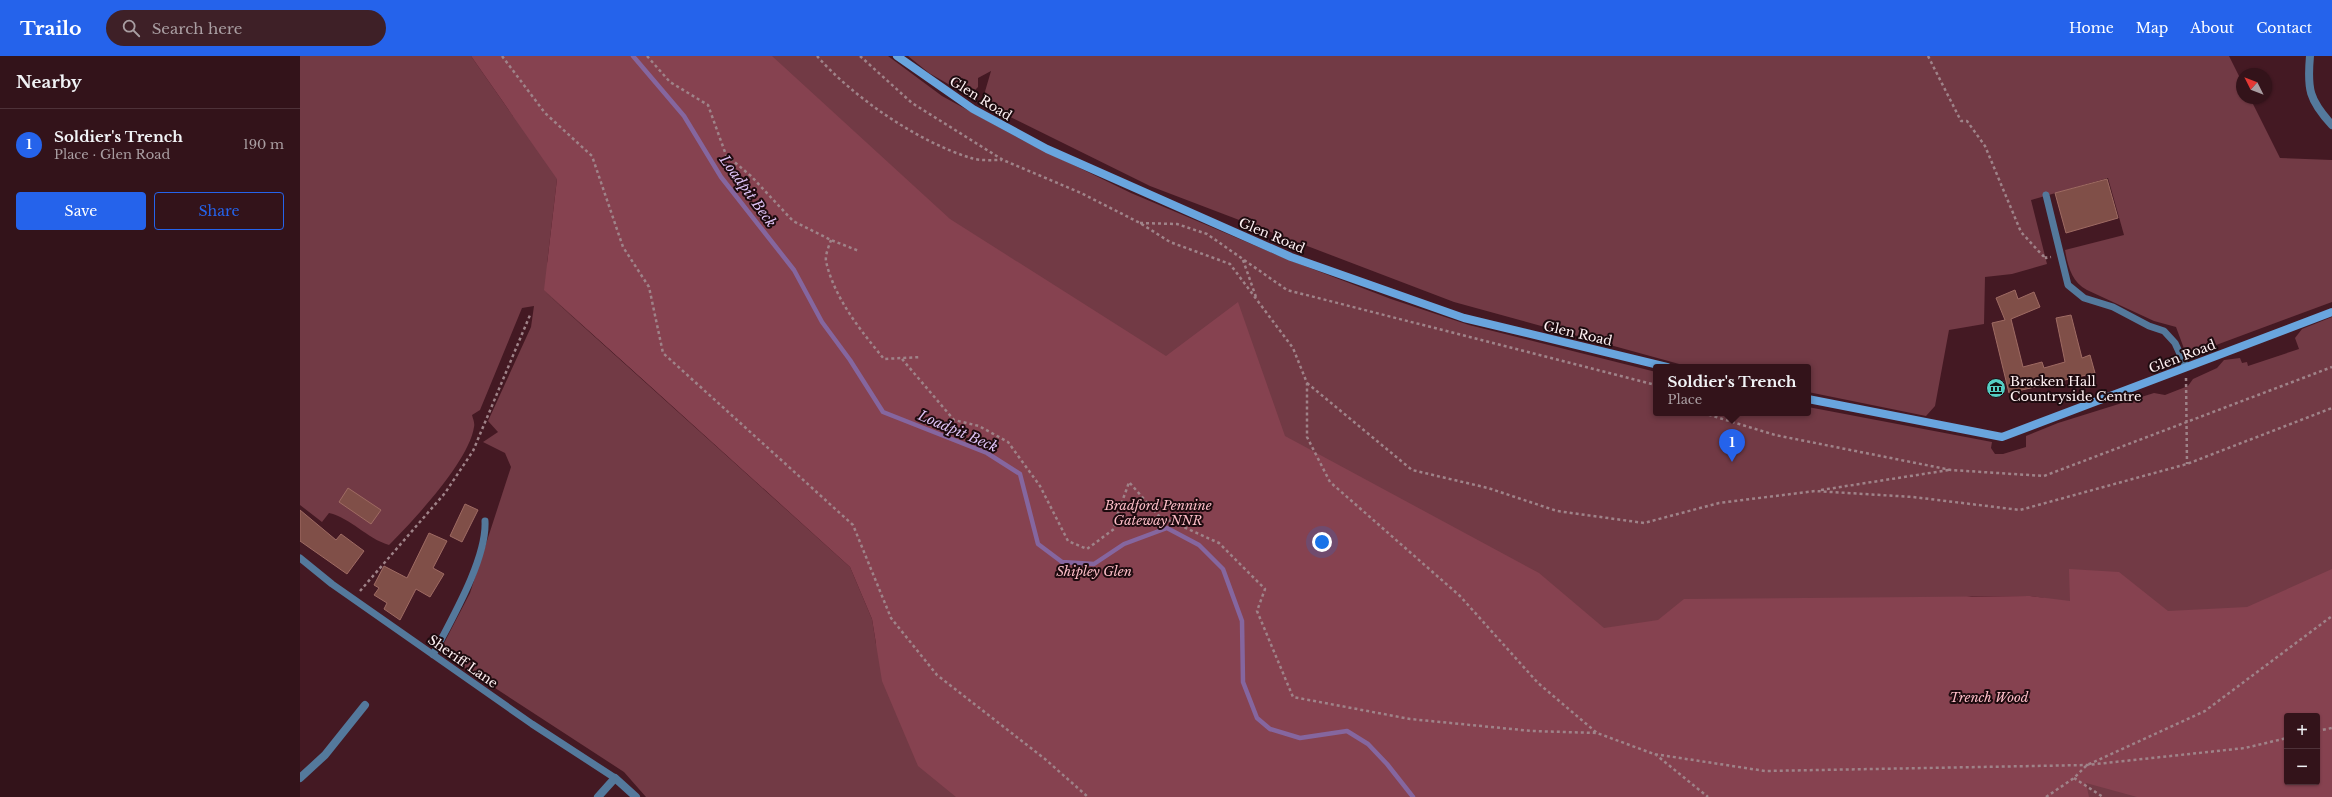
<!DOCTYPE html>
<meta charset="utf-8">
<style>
body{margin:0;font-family:"Libre Baskerville",serif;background:#3e2027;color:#f1f3f6}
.controls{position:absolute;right:12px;bottom:12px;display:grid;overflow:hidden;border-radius:4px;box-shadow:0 1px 3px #0004}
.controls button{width:36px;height:36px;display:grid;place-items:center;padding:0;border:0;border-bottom:1px solid #4e3239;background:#33131a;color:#f1f3f6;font:20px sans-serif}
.compass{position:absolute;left:1936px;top:12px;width:36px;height:36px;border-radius:50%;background:#33131a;box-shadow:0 1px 3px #0004;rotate:312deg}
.you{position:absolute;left:1022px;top:486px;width:14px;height:14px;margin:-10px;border:3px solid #fff;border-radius:50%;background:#1a73e8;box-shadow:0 0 0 6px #1a73e833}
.badge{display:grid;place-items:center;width:26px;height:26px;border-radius:50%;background:#2563eb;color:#fff;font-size:13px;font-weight:700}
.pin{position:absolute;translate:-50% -33px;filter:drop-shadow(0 1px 2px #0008)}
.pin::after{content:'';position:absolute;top:21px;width:14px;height:12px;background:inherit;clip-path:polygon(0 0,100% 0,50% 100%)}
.popup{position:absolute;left:1353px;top:308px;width:158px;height:52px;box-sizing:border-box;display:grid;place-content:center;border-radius:4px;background:#33131a;filter:drop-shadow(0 1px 3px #0005);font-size:13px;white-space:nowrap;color:#a99ea2}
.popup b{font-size:15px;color:#f1f3f6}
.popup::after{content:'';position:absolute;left:50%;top:100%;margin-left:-8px;border:8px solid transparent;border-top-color:#33131a}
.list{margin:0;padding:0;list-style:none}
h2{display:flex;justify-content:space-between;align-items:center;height:52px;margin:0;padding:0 16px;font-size:17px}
h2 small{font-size:13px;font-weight:400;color:#a99ea2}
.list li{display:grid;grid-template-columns:26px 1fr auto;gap:12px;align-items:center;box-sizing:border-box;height:72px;padding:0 16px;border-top:1px solid #4e3239}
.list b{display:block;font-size:15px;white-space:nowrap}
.list p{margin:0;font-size:13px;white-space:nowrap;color:#a99ea2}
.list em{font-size:13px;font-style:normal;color:#a99ea2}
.actions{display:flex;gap:8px;padding:12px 16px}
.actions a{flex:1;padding:9px 0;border:1px solid #2563eb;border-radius:4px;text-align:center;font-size:14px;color:#2563eb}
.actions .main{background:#2563eb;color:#fff}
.icon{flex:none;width:22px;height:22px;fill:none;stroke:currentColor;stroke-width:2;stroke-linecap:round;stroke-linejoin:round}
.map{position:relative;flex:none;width:2032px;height:741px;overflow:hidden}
header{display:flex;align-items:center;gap:24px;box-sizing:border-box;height:56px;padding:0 20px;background:#2563eb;color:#fff}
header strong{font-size:19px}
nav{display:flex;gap:22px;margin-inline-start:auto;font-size:14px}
.search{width:280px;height:36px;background:#3e2027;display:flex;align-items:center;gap:10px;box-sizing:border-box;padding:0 14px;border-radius:22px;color:#a99ea2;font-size:15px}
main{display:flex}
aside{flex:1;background:#33131a}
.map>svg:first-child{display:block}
.green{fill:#723a45;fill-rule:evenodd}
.forest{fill:#864250;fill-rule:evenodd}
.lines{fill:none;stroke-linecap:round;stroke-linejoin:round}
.stream{stroke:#85669f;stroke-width:4.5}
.building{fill:#804f48;stroke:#9f6b63}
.path{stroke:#9f8389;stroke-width:2.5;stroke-dasharray:3 3;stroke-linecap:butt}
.lane{stroke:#54799c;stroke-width:7}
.street{stroke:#54799c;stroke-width:8}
.secondary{stroke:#69a5de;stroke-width:8}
.labels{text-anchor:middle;stroke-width:4;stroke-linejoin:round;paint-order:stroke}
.street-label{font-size:13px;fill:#fef1f3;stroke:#1e0b0f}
.poi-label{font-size:13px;fill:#fef1f3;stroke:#1e0b0f;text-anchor:start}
.park-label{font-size:13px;font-style:italic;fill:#fcbdc7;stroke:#1e0b0f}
.water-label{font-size:14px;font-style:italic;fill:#ddc2f5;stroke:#1e0b0f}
</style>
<header>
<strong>Trailo</strong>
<div class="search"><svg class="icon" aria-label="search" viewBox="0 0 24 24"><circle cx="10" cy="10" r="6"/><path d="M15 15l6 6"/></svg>Search here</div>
<nav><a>Home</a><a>Map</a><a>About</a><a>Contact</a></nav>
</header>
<main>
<aside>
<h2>Nearby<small></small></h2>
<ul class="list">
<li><span class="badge">1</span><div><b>Soldier's Trench</b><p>Place · Glen Road</p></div><em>190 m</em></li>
</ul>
<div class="actions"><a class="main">Save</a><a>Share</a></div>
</aside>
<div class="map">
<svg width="2032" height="741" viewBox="0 0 2032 741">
<rect width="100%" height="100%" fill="#441923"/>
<path class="green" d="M0 0H171L213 60 175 0H588L642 40 722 84 831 137 989 204 1091 243 1169 269 1356 316V357H1508V351L1692 386 1691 392 1695 398H1703L1726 391V380L1758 367 1854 337 1865 339 1888 330 1893 323 1917 312 1924 304 1940 302 1942 307 1947 306 1948 310 1999 293 1995 282 2002 273 2032 261V741H1774L1744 542 1730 540H1672L656 741H346L324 716 143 598 142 591 170 537 211 411 205 397 183 386 198 376 188 365 231 271 234 250 222 252 180 354 172 359C173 363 175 367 174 371 169 405 114 464 89 489 66 482 51 462 29 457L22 466 0 449ZM257 123 261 173 247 208ZM244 235 584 537 576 588 572 563 550 511ZM1987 660H2017V726H1987Z
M608 0H1929L1942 26V42H1950L1980 102 2032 104V246L1892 298H1886L1876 271 1854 265 1787 234C1772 226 1768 211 1765 194L1824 179 1808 122 1731 144 1747 208 1712 218 1685 221 1684 268 1649 274 1635 350 1626 360 1508 336V311H1390L1154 246 850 130 686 49 684 39 691 15 678 22V31L669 40 629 17Z"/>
<path class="forest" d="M171 0H472L650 163 866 300 938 246 985 380 1239 517 1304 572 1358 564 1384 543 1730 540 1770 545 1769 513 1819 516 1868 555 1947 551 2032 513V741H1837L1786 727 1789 741H656L618 710 582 625 572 563 550 511 244 234 257 123ZM1987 660H2017V726H1987Z"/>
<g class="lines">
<path class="stream" d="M333 0 384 60 421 121 494 214 522 266 550 304 583 356 687 397 720 418 738 488 762 506 794 508 824 488 867 472 899 489 923 513 942 565 943 626 957 662 970 673 1000 682 1047 675 1068 688 1087 708 1113 741"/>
</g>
<path class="building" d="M1807 123 1818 162 1766 177 1755 137Z
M1715 234 1718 243 1734 236 1740 251 1711 263 1723 311 1742 306 1744 312 1765 306 1756 262 1771 259 1782 302 1790 299 1795 317 1709 337 1692 267 1705 264 1696 242Z
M48 432 81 454 71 468 39 446Z
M165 448 178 454 162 486 150 480Z
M0 454 36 484 41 478 64 495 47 518 0 485Z
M129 477 147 485 133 512 144 518 130 541 116 533 100 564 84 553 87 547 74 539 79 532 74 529 84 510 107 522Z"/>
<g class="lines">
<path class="path" d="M202 0 245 57 292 100 323 191 349 231 363 297 553 469 591 562 637 619 745 703 788 741
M347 0 370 26 408 49 426 99 451 120 493 165 531 184 559 195
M517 0C553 41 618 86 671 102 680 105 692 104 702 104
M560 0 612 47 703 104 781 137 840 167 870 186 930 208 993 292 1007 327V381L1030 426 1160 540 1238 627 1297 677
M1628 0 1661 65H1667L1685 90 1721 176 1743 200 1746 199V202L1751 201
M840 167 877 168 907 178 987 234 1356 329
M531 184C529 190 525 199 526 205 534 242 561 275 584 303L621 301
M943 204 956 241
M602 303 654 364 679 370 708 386 740 430 768 485 787 493 814 473C817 456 824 442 829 426L859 460 919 487 965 533 957 555 993 641 1110 663 1232 675 1297 677 1354 698 1465 715 1787 709 1945 692 1987 682
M1886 322 1887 408
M1007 327 1112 414 1188 432 1257 455 1344 467 1419 447 1515 435 1613 441 1720 454 1887 408 2032 352
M1403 357 1475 379 1651 414 1744 420 2032 311
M1521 434 1649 414
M60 535 145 437 173 395 230 259
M2017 675 2032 672
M1355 698 1408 741
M1774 722 1803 741
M1746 741 1774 722 1787 709 1905 655 2032 560"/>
<path class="lane" d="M1746 139 1768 229 1784 242 1813 251 1849 270 1864 275 1875 287 1886 311
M0 502 32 528 232 668 315 722
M133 599C151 564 187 503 185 465"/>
<path class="street" d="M2010 0C2007 33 2009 44 2032 69
M0 722 25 699 65 649
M298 741 315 722 336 741"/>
<path class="secondary" d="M597 0 673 53 747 93 991 201 1164 262 1367 311
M1508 343 1702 381 2032 256"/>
</g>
<defs>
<symbol id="museum-disc" viewBox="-11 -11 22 22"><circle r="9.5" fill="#55cec4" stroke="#1e0b0f"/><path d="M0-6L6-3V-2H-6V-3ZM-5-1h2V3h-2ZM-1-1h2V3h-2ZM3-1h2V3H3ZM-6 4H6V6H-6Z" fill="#111"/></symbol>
</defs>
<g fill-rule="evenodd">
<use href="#museum-disc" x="1685" y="321" width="22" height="22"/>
</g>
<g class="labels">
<g class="street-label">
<text transform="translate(681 42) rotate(32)" y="5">Glen Road</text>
<text transform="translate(972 179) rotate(23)" y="5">Glen Road</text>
<text transform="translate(1278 277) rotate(13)" y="5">Glen Road</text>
<text transform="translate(1882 300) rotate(-21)" y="5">Glen Road</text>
<text transform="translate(163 605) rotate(35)" y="5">Sheriff Lane</text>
</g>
<g class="poi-label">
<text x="1710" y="330">Bracken Hall<tspan x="1710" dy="15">Countryside Centre</tspan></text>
</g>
<g class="park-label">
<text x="858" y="454">Bradford Pennine<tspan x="858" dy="15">Gateway NNR</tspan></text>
<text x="794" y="520">Shipley Glen</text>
<text x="1689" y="646">Trench Wood</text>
</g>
<g class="water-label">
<text transform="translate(448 135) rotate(54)" y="5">Loadpit Beck</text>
<text transform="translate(658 375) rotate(23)" y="5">Loadpit Beck</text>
</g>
</g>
</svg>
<div class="controls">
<button>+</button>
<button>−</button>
</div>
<svg class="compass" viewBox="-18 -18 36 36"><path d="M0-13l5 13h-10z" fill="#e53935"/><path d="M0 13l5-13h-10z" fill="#a99ea2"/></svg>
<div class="you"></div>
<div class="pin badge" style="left:1432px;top:406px">1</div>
<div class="popup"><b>Soldier's Trench</b>Place</div>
</div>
</main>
